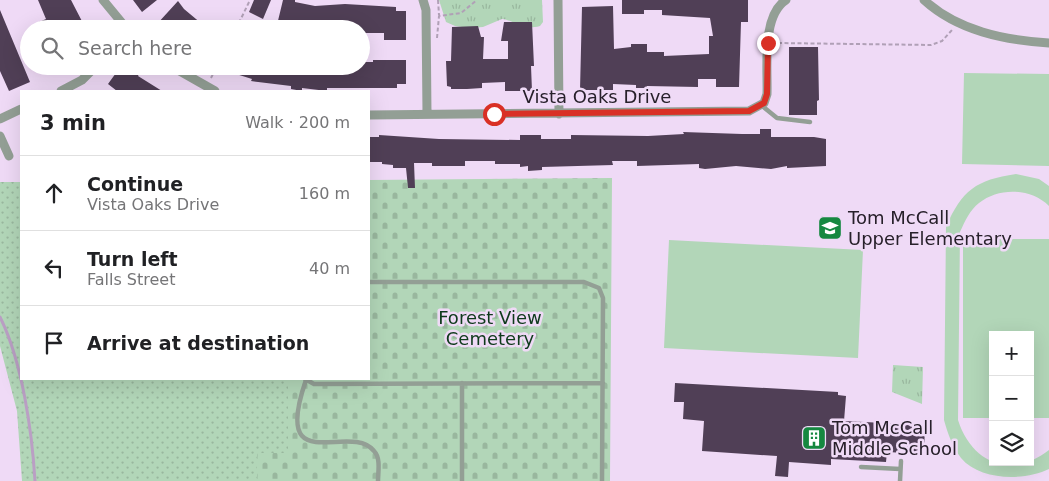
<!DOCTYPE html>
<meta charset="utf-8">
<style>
body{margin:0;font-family:"DejaVu Sans",sans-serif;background:#f6f6f6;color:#202124}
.controls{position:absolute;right:15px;bottom:15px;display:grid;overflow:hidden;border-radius:0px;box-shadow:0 5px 20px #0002}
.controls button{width:45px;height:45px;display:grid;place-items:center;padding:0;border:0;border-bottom:1px solid #e0e0e0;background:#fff;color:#202124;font:25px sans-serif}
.stop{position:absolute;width:15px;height:15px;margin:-11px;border:4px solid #d93025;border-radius:50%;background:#fff}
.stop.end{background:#d93025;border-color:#fff;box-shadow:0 1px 5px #0008}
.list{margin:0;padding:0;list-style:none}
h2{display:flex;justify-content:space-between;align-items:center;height:65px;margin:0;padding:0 20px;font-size:21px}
h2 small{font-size:16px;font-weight:400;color:#757577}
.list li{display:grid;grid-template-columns:32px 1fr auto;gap:15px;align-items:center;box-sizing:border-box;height:75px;padding:0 20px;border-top:1px solid #e0e0e0}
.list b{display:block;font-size:19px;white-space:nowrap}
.list p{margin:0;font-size:16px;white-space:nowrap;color:#757577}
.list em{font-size:16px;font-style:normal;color:#757577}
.icon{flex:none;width:28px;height:28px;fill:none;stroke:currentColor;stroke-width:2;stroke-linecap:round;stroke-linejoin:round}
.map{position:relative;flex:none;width:1049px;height:481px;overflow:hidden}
.search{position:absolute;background:#fff;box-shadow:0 5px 20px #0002;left:20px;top:20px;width:350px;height:55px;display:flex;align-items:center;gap:12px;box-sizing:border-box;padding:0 18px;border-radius:28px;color:#757577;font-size:19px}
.panel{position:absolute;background:#fff;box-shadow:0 5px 20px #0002;left:20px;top:90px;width:350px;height:290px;border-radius:0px}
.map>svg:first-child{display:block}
.grass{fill:url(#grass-dots)}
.cemetery{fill:url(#cemetery-stones)}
.park{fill:url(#park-tufts)}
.pitch{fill:#b2d6b8}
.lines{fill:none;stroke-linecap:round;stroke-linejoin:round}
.stream{stroke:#ba9fc4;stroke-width:3}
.building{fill:#503f56}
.path{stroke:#b0a0b6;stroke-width:2;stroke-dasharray:4 2.5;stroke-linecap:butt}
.lane{stroke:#939f95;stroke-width:4.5}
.street{stroke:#939f95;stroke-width:9}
.route{stroke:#d93025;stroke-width:6}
.labels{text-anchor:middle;stroke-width:5;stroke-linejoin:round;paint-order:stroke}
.street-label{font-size:18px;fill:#27202a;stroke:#efdaf6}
.poi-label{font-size:18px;fill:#27202a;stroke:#efdaf6;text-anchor:start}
.park-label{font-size:18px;fill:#0e3a1b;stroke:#efdaf6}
</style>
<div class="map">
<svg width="1049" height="481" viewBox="0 0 1049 481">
<defs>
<pattern id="grass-dots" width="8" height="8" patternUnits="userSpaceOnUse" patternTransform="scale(1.25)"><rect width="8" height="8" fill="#b2d6b8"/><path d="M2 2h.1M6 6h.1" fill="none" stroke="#99b79e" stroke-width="1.8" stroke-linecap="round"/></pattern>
<pattern id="cemetery-stones" width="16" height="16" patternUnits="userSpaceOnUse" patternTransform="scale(1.25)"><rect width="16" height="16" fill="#b2d6b8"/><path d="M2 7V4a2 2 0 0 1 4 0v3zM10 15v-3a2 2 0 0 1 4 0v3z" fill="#99b79e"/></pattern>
<pattern id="park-tufts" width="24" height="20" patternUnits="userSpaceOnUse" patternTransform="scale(1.25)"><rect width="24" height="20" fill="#b2d6b8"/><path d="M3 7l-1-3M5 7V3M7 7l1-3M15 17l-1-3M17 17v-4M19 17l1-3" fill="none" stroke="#99b79e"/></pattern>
</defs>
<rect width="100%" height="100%" fill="#efdaf6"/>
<path class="grass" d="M0 182H21V379H288V453H258L257 481H22L17 411 0 346Z"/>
<path class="cemetery" d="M612 178 610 481H257V453H288V379H369V180Z"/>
<path class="park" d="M439 0H542L543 22 540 26C521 31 517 21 502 19L483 27 469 28 455 26 446 22Z
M893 365 923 367 922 404 892 392Z"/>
<path class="pitch" d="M964 73 1049 74V166L962 164Z
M1016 174 1039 179 1049 186V206C1031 188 999 187 979 203 970 210 965 221 960 232L958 420C972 464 1012 479 1049 450V469C1025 481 980 481 961 458 952 446 948 434 944 420L946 227C962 190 976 180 1016 174Z
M963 239H1049V418H1030V335H993V418H963Z
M669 240 863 250 858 358 664 348Z"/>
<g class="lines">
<path class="stream" d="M0 317C22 361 32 431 35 481"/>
</g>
<path class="building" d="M38 0H71L86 29H42L39 22 46 19Z
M133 0H157L142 12Z
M254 0H271L263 19 249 12Z
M283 0H295V2L315 6 345 4 396 7V11H406V40H384V33H361V29H276Z
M622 0H748V22H741L739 87H716V79H698V87L647 86V88H636V85L613 84V90H580L582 7 613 6 614 49 631 47V44H647V52H664V56L709 54V36H713L710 18 662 15V10H644V14H622Z
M178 1 184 9 208 29H162L157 24Z
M0 10 30 82 9 91 0 71Z
M504 22H532L534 66H531L532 91H505V82L482 83V88L467 89H451V87L447 86 446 61H451L452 27 478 26 481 37H484L483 59H508V41H501Z
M789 47H818L819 100 817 101V115H789Z
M373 60H406V84H397V88H327V91L302 88V91L291 89V86L251 81 252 79 217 68V66H361V62H373Z
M121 66H128L139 74 138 76 162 91H117L108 84Z
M760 129H771V137H814L826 139V166L787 168V166L771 169 736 166 705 169 699 168V164L637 166V161H612L613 165 542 167V170L528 171V166L520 167V164H495V161H465V166H432V163H414L415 188H408L406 168H393V165L382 164V162H369V137H379V135L439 139 520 140V135H541V139H571V135L648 136 684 134 683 132 742 134H760Z
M675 383 838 392V395L846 396 844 421 925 425 924 454 887 452 886 462 831 459V465L789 462 788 477 775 476 777 456 702 451 704 421 683 419 684 402H674Z"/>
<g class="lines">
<path class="path" d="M438 0 439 15
M236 29 250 0
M437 38 439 16 461 13 477 0
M778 43 931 45 942 41 952 30
M211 78 217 66"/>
<path class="lane" d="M761 105 777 118 810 122
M369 282H584L599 288 603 298 602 481
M305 379 314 384 603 383
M306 380C271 481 350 421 374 451 381 458 378 472 378 481
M861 467 900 469
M462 481V383
M900 481 901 461"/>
<path class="street" d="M103 0 127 29
M423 0 426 10 427 114
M558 0 559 114
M924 0C958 31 1004 40 1049 43
M171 66 215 91
M61 91 82 80 96 66
M369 115 749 111 764 103 767 94C768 69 761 16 786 0
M0 119 21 109
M0 136 9 156"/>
</g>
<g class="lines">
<path class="route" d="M494 114 749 111 764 103 767 94 768 43"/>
</g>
<defs>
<symbol id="school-square" viewBox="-11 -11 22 22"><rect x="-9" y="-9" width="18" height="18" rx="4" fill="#168840" stroke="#efdaf6"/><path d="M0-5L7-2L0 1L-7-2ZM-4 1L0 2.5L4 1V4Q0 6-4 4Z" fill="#fff"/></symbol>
<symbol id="building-square" viewBox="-11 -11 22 22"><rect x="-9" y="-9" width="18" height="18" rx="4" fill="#168840" stroke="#efdaf6"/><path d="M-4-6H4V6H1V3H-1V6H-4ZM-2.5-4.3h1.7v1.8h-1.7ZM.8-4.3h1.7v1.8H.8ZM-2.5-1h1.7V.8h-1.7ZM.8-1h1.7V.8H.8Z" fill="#fff"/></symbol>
</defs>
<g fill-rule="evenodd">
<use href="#school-square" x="816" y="214" width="28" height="28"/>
<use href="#building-square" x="800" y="424" width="28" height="28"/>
</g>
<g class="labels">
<g class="street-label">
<text x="597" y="103">Vista Oaks Drive</text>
</g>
<g class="poi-label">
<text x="848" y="224">Tom McCall<tspan x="848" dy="21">Upper Elementary</tspan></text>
<text x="832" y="434">Tom McCall<tspan x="832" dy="21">Middle School</tspan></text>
</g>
<g class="park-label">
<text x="490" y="324">Forest View<tspan x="490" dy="21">Cemetery</tspan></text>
</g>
</g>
</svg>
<div class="controls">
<button>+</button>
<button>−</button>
<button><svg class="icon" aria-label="layers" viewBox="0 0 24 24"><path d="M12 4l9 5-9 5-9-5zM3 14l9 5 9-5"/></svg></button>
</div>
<div class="stop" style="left:494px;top:114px"></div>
<div class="stop end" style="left:768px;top:43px"></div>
<div class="search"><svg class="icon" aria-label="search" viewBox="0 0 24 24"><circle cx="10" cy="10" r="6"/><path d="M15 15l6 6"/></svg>Search here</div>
<section class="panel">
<h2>3 min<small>Walk · 200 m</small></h2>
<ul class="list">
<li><svg class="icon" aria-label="ahead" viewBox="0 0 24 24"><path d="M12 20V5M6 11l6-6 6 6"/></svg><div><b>Continue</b><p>Vista Oaks Drive</p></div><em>160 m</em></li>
<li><svg class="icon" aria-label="left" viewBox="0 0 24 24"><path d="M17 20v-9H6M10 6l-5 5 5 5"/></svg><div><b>Turn left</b><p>Falls Street</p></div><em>40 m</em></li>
<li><svg class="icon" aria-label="arrive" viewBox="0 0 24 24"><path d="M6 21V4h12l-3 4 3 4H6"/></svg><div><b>Arrive at destination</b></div></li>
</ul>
</section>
</div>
